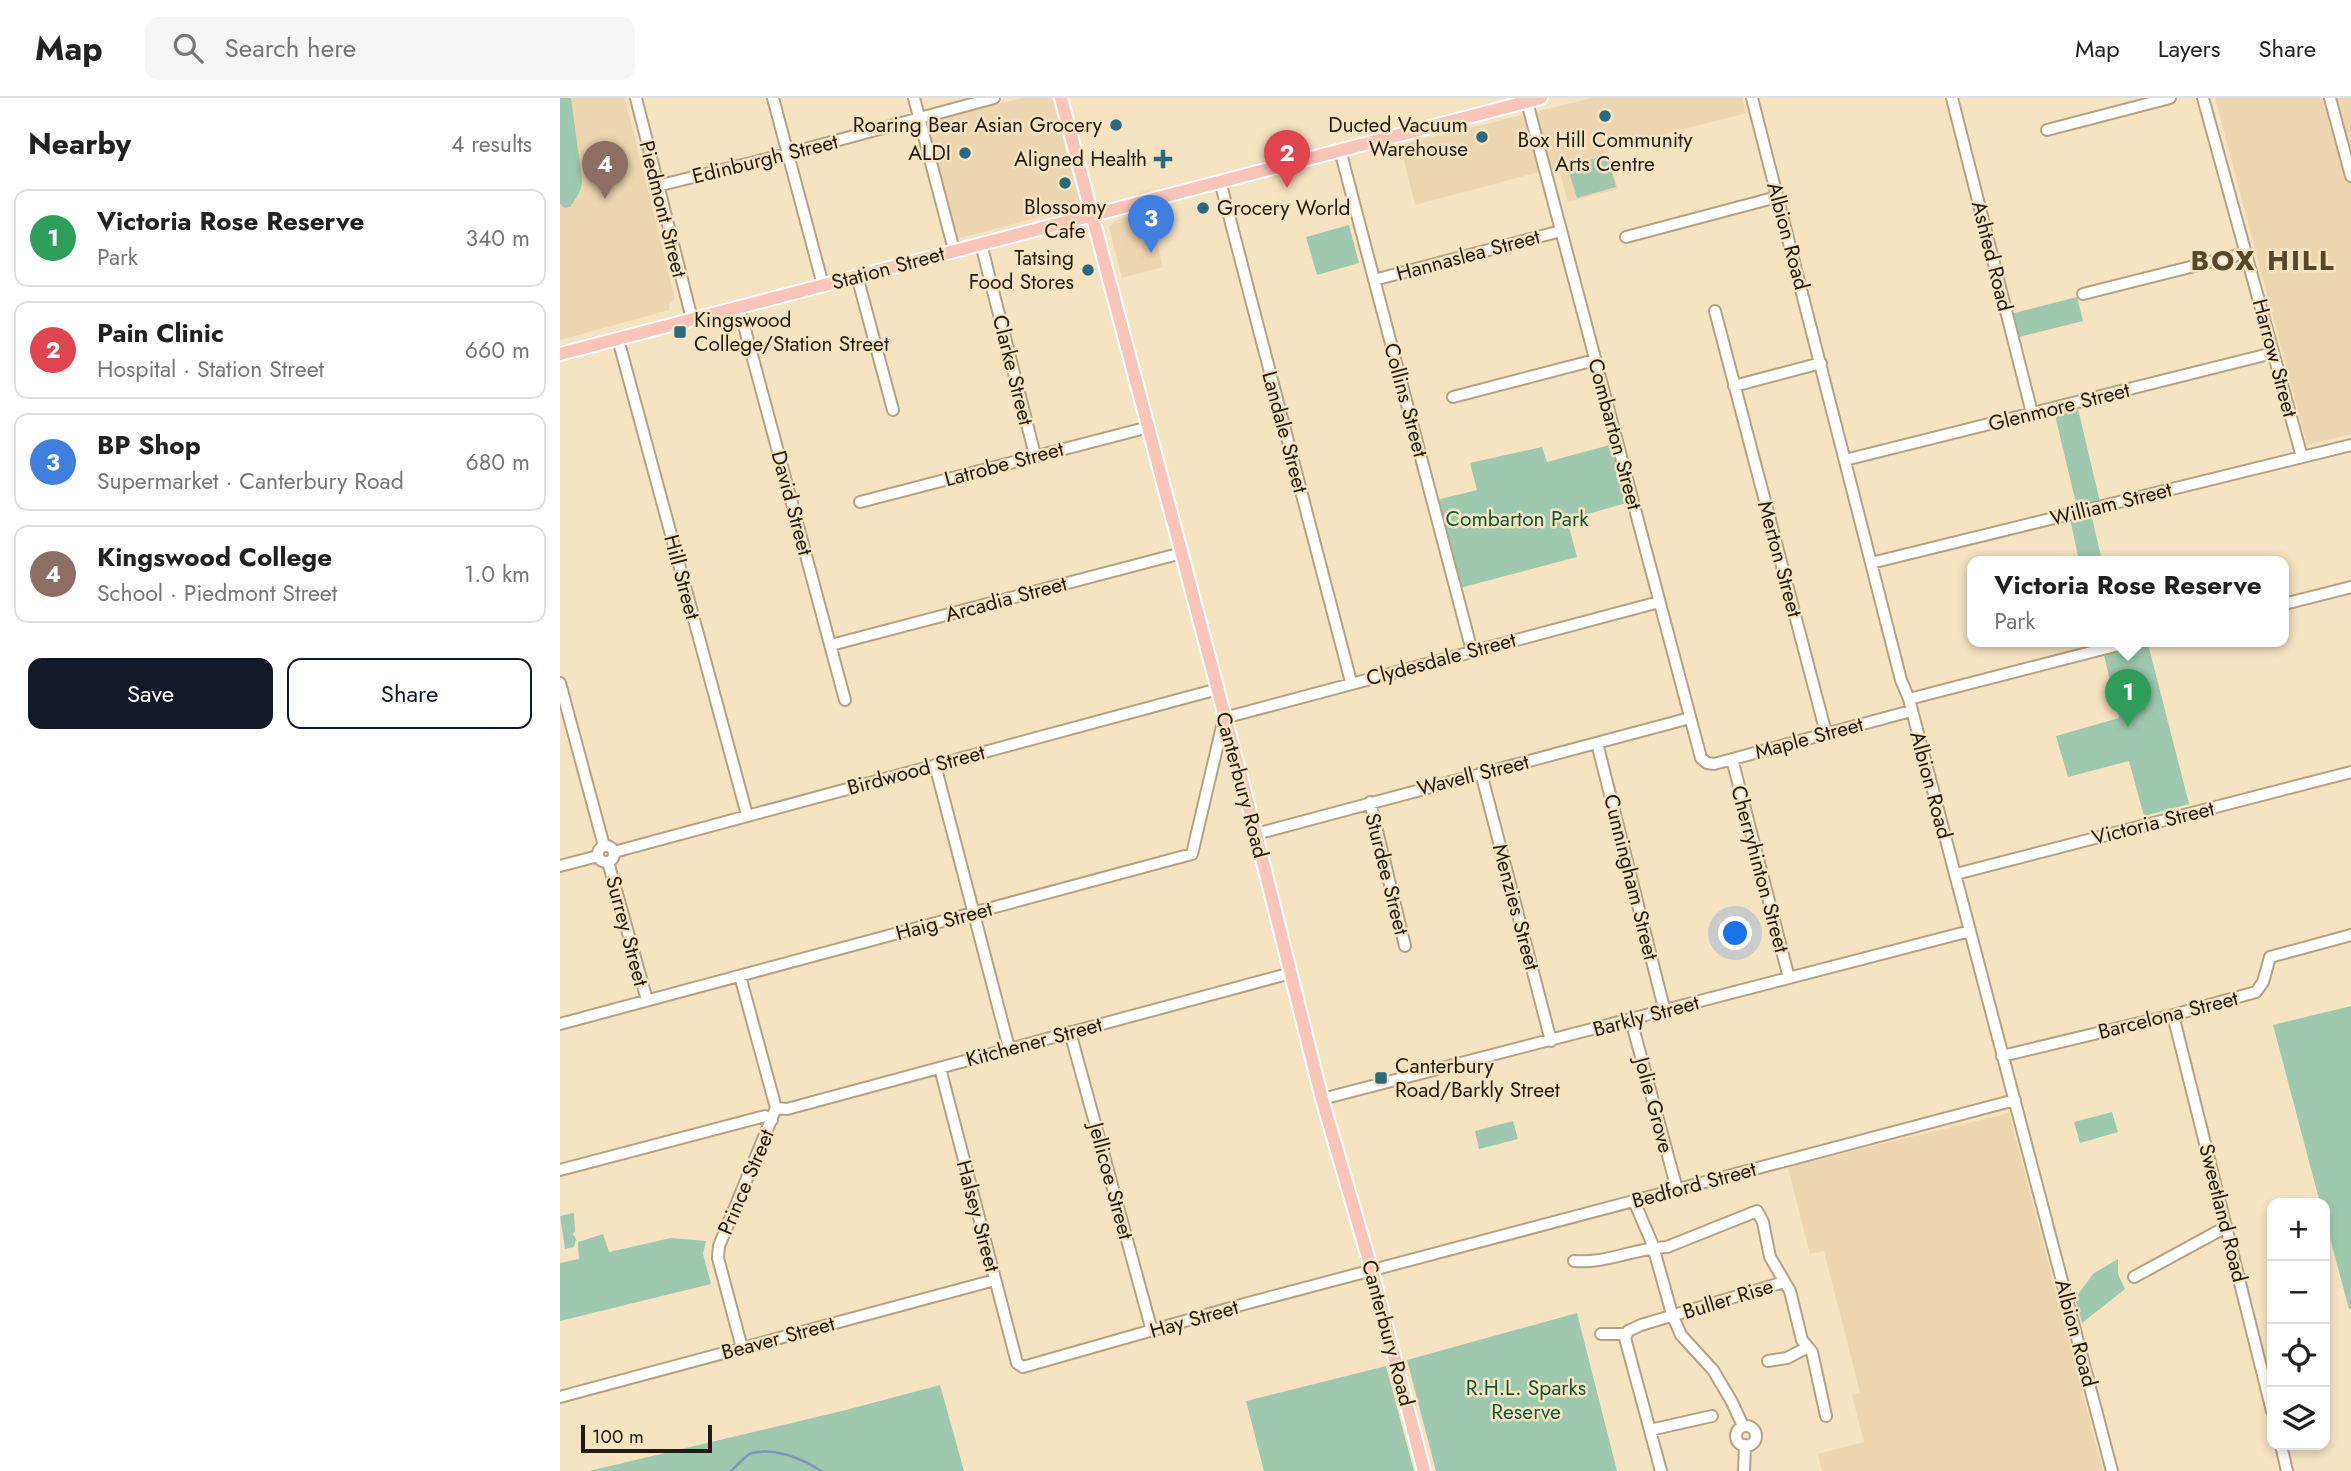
<!DOCTYPE html>
<meta charset="utf-8">
<style>
body{margin:0;font-family:Jost,sans-serif;background:#f6f6f6;color:#222}
.controls{position:absolute;right:21px;bottom:21px;display:grid;overflow:hidden;border-radius:14px;box-shadow:0 4px 10px #0003}
.controls button{width:63px;height:63px;display:grid;place-items:center;padding:0;border:0;border-bottom:2px solid #e0e0e0;background:#fff;color:#222;font:35px sans-serif}
.scale{position:absolute;left:21px;bottom:18px;width:131px;box-sizing:border-box;padding-left:7px;border:4px solid #221b0f;border-top:0;font-size:19px;line-height:24px;white-space:nowrap;color:#221b0f;-webkit-text-stroke:5px #f6e3c2;paint-order:stroke}
.you{position:absolute;left:1176px;top:836px;width:24px;height:24px;margin:-18px;border:5px solid #fff;border-radius:50%;background:#1a73e8;box-shadow:0 0 0 10px #1a73e833}
.badge{display:grid;place-items:center;width:46px;height:46px;border-radius:50%;background:#111827;color:#fff;font-size:23px;font-weight:700}
.pin{position:absolute;translate:-50% -58px;filter:drop-shadow(0 2px 4px #0008)}
.pin::after{content:'';position:absolute;top:37px;width:24px;height:21px;background:inherit;clip-path:polygon(0 0,100% 0,50% 100%)}
.popup{position:absolute;left:1407px;top:458px;width:322px;height:91px;box-sizing:border-box;display:grid;place-content:center;border-radius:14px;background:#fff;filter:drop-shadow(0 2px 5px #0005);font-size:23px;white-space:nowrap;color:#767676}
.popup b{font-size:26px;color:#222}
.popup::after{content:'';position:absolute;left:50%;top:100%;margin-left:-14px;border:14px solid transparent;border-top-color:#fff}
.list{margin:0;padding:0;list-style:none}
h2{display:flex;justify-content:space-between;align-items:center;height:91px;margin:0;padding:0 28px;font-size:30px}
h2 small{font-size:23px;font-weight:400;color:#767676}
.list li{display:grid;grid-template-columns:46px 1fr auto;gap:21px;align-items:center;box-sizing:border-box;height:98px;margin:0 14px 14px;padding:0 14px;border:2px solid #e0e0e0;border-radius:14px}
.list b{display:block;font-size:26px;white-space:nowrap}
.list p{margin:0;font-size:23px;white-space:nowrap;color:#767676}
.list em{font-size:23px;font-style:normal;color:#767676}
.actions{display:flex;gap:14px;padding:21px 28px}
.actions a{flex:1;padding:16px 0;border:2px solid #111827;border-radius:14px;text-align:center;font-size:24px;color:#111827}
.actions .main{background:#111827;color:#fff}
.icon{flex:none;width:38px;height:38px;fill:none;stroke:currentColor;stroke-width:2;stroke-linecap:round;stroke-linejoin:round}
.map{position:relative;flex:none;width:1791px;height:1373px;overflow:hidden}
header{display:flex;align-items:center;gap:42px;box-sizing:border-box;height:98px;padding:0 35px;background:#fff;border-bottom:2px solid #e0e0e0}
header strong{font-size:33px}
nav{display:flex;gap:38px;margin-inline-start:auto;font-size:24px}
.search{width:490px;height:63px;background:#f6f6f6;display:flex;align-items:center;gap:18px;box-sizing:border-box;padding:0 24px;border-radius:14px;color:#767676;font-size:26px}
main{display:flex}
aside{flex:1;background:#fff}
.map>svg:first-child{display:block}
.built{fill:#eed7b0}
.green{fill:#9fc9af}
.lines{fill:none;stroke-linecap:round;stroke-linejoin:round}
.stream{stroke:#7e97ba;stroke-width:2.5}
.minor-casing{stroke:#b5a283;stroke-width:14}
.major-casing{stroke:#fff;stroke-width:16}
.minor{stroke:#fff;stroke-width:10}
.major{stroke:#fac5b9;stroke-width:12}
.poi-dot{fill:#296a7d;stroke:#f6e3c2;stroke-width:2.5}
.labels{text-anchor:middle;stroke-width:5;stroke-linejoin:round;paint-order:stroke}
.poi-label{font-size:21px;fill:#221b0f;stroke:#f6e3c2;text-anchor:end}
.street-label{font-size:21px;fill:#221b0f;stroke:#f6e3c2}
.park-label{font-size:21px;fill:#0e5735;stroke:#f6e3c2}
.district-label{font-size:28px;font-weight:bold;letter-spacing:2px;fill:#57462a;stroke:#f6e3c2}
</style>
<header>
<strong>Map</strong>
<div class="search"><svg class="icon" aria-label="search" viewBox="0 0 24 24"><circle cx="10" cy="10" r="6"/><path d="M15 15l6 6"/></svg>Search here</div>
<nav><a>Map</a><a>Layers</a><a>Share</a></nav>
</header>
<main>
<aside>
<h2>Nearby<small>4 results</small></h2>
<ul class="list">
<li><span class="badge" style="background:#2e9e5b">1</span><div><b>Victoria Rose Reserve</b><p>Park</p></div><em>340 m</em></li>
<li><span class="badge" style="background:#e0444e">2</span><div><b>Pain Clinic</b><p>Hospital · Station Street</p></div><em>660 m</em></li>
<li><span class="badge" style="background:#3f7fe0">3</span><div><b>BP Shop</b><p>Supermarket · Canterbury Road</p></div><em>680 m</em></li>
<li><span class="badge" style="background:#8d6e63">4</span><div><b>Kingswood College</b><p>School · Piedmont Street</p></div><em>1.0 km</em></li>
</ul>
<div class="actions"><a class="main">Save</a><a>Share</a></div>
</aside>
<div class="map">
<svg width="1791" height="1373" viewBox="0 0 1791 1373">
<rect width="100%" height="100%" fill="#f6e3c2"/>
<path class="built" d="M0 0H65L115 201 110 205 109 212 0 242Z
M462 0H492L521 108 396 141 367 24Z
M1032 0H1182L1186 15 1047 51 1058 91 1008 104 998 69 855 107 840 47Z
M1655 0H1791V336L1747 347Z
M589 112 603 169 562 180 549 129 556 122Z
M1449 1015 1543 1373H1262L1258 1356 1304 1344 1292 1297 1300 1295 1264 1153 1250 1156 1228 1069Z"/>
<path class="green" d="M0 0H11L22 82C22 93 16 100 10 109L4 110 0 106Z
M1047 57 1056 89 1017 100 1007 68Z
M789 127 799 165 757 177 746 139Z
M1517 199 1523 223 1455 240 1450 216Z
M1517 307 1541 408 1530 411 1542 463H1519L1509 416 1518 414 1494 313Z
M1057 345 1073 403 1007 422 1017 459 896 491 872 403 917 392 910 365 982 349 987 364Z
M1588 546 1629 706 1584 718 1569 663 1508 679 1496 638 1559 620 1544 557Z
M1791 908V1210L1789 1211 1765 1121V1105H1760L1713 927Z
M1552 1014 1558 1034 1520 1045 1514 1024Z
M953 1023 958 1041 919 1051 915 1033Z
M14 1115 15 1133 13 1136 16 1141 14 1149 5 1151 0 1118Z
M43 1136 49 1154 111 1140 146 1143 143 1156 151 1186 0 1223V1165L19 1161 18 1144Z
M1558 1161V1176L1565 1191 1522 1225 1515 1200 1534 1175Z
M1017 1215 1057 1373H876L847 1262Z
M826 1268 854 1373H704L686 1303Z
M380 1287 404 1373H29L282 1313Z"/>
<g class="lines">
<path class="stream" d="M171 1373C177 1368 185 1357 192 1355 215 1349 243 1361 261 1373"/>
<defs>
<path id="minor" d="M76 0 132 221
M213 0 263 187
M354 0 394 152
M1192 0 1341 582 1349 601 1552 1373
M1392 0 1472 315
M1643 0 1742 359
M1770 0 1791 78
M967 4 1141 660 1147 665 1154 666 1351 613
M1487 32 1610 0
M780 52 912 553
M660 83 791 584
M97 88 227 56 434 0
M1066 139 1217 99
M421 146 475 357
M297 178 333 312
M814 182 1001 133
M1523 196 1686 155
M179 209 285 602
M1155 213 1266 635
M58 241 187 717
M1174 288 1261 265
M893 299 1035 262
M1285 362 1713 255
M300 404 589 329
M1311 465 1791 347
M1724 506 1791 489
M271 547 622 455
M0 585 44 748
M1349 601 1574 543
M1037 645 1105 914
M1172 661 1229 880
M375 667 449 950
M921 675 991 943
M810 704 845 848
M696 736 1130 620
M38 756a8 8 0 1 1 16 0a8 8 0 1 1-16 0Z
M54 754 658 591
M48 764 87 902
M0 768 38 758
M1396 776 1791 674
M180 878 216 1010 159 1148 158 1160 182 1250
M1613 917 1712 1313
M1071 922 1117 1091
M0 926 632 756 664 620 1099 504
M510 934 592 1233
M1442 958 1613 917 1696 894 1703 884 1710 859 1791 837
M380 970 457 1265 463 1269 688 1205 1455 1002
M762 1001 1410 833
M216 1010 227 1011 731 875
M0 1072 205 1018 212 1022
M1074 1103 1092 1145 1112 1216 1121 1237 1153 1272 1172 1304 1183 1328
M1014 1163C1046 1166 1075 1150 1107 1149L1197 1113 1203 1124 1210 1159 1230 1193 1242 1242 1252 1254 1266 1318
M1574 1179 1666 1129
M1041 1236H1067L1068 1233 1081 1227 1224 1184
M1067 1236 1065 1240 1101 1373
M1208 1263 1227 1260 1248 1249
M0 1299 435 1182
M1176 1338a10 10 0 1 1 20 0a10 10 0 1 1-20 0Z
M1090 1332 1152 1318
M1721 1347 1727 1373
M1184 1373 1185 1347"/>
<path id="major" d="M501 0 696 736 762 1001 812 1173 864 1373
M0 256 981 0"/>
</defs>
<use href="#minor" class="minor-casing"/>
<use href="#major" class="major-casing"/>
<use href="#minor" class="minor"/>
<use href="#major" class="major"/>
</g>
<g class="poi-dot">
<circle cx="1045" cy="18" r="7"/>
<circle cx="556" cy="27" r="7"/>
<circle cx="922" cy="39" r="7"/>
<circle cx="405" cy="55" r="7"/>
<path d="M599.5 50.5h7v7h7v7h-7v7h-7v-7h-7v-7h7z"/>
<circle cx="505" cy="85" r="7"/>
<circle cx="643" cy="110" r="7"/>
<circle cx="528" cy="172" r="7"/>
<rect x="113" y="227" width="14" height="14" rx="3.5"/>
<rect x="814" y="973" width="14" height="14" rx="3.5"/>
</g>
<g class="labels">
<g class="poi-label">
<text x="542" y="34">Roaring Bear Asian Grocery</text>
<text x="908" y="34">Ducted Vacuum<tspan x="908" dy="24">Warehouse</tspan></text>
<text x="1045" y="49" text-anchor="middle">Box Hill Community<tspan x="1045" dy="24">Arts Centre</tspan></text>
<text x="391" y="62">ALDI</text>
<text x="587" y="68">Aligned Health</text>
<text x="505" y="116" text-anchor="middle">Blossomy<tspan x="505" dy="24">Cafe</tspan></text>
<text x="657" y="117" text-anchor="start">Grocery World</text>
<text x="514" y="167">Tatsing<tspan x="514" dy="24">Food Stores</tspan></text>
<text x="134" y="229" text-anchor="start">Kingswood<tspan x="134" dy="24">College/Station Street</tspan></text>
<text x="835" y="975" text-anchor="start">Canterbury<tspan x="835" dy="24">Road/Barkly Street</tspan></text>
</g>
<g class="street-label">
<text transform="translate(205 61) rotate(-14)" y="7">Edinburgh Street</text>
<text transform="translate(103 111) rotate(76)" y="7">Piedmont Street</text>
<text transform="translate(1228 138) rotate(75)" y="7">Albion Road</text>
<text transform="translate(908 157) rotate(-15)" y="7">Hannaslea Street</text>
<text transform="translate(1432 158) rotate(76)" y="7">Ashted Road</text>
<text transform="translate(328 170) rotate(-15)" y="7">Station Street</text>
<text transform="translate(1715 260) rotate(75)" y="7">Harrow Street</text>
<text transform="translate(453 272) rotate(76)" y="7">Clarke Street</text>
<text transform="translate(846 302) rotate(75)" y="7">Collins Street</text>
<text transform="translate(1499 309) rotate(-14)" y="7">Glenmore Street</text>
<text transform="translate(725 334) rotate(75)" y="7">Landale Street</text>
<text transform="translate(1055 336) rotate(75)" y="7">Combarton Street</text>
<text transform="translate(444 366) rotate(-15)" y="7">Latrobe Street</text>
<text transform="translate(232 405) rotate(75)" y="7">David Street</text>
<text transform="translate(1551 406) rotate(-14)" y="7">William Street</text>
<text transform="translate(1220 461) rotate(75)" y="7">Merton Street</text>
<text transform="translate(122 479) rotate(75)" y="7">Hill Street</text>
<text transform="translate(446 501) rotate(-15)" y="7">Arcadia Street</text>
<text transform="translate(881 561) rotate(-15)" y="7">Clydesdale Street</text>
<text transform="translate(1249 640) rotate(-15)" y="7">Maple Street</text>
<text transform="translate(356 672) rotate(-15)" y="7">Birdwood Street</text>
<text transform="translate(913 677) rotate(-14)" y="7">Wavell Street</text>
<text transform="translate(682 687) rotate(75)" y="7">Canterbury Road</text>
<text transform="translate(1371 687) rotate(75)" y="7">Albion Road</text>
<text transform="translate(1593 725) rotate(-14)" y="7">Victoria Street</text>
<text transform="translate(1200 771) rotate(75)" y="7">Cherryhinton Street</text>
<text transform="translate(827 776) rotate(76)" y="7">Sturdee Street</text>
<text transform="translate(1071 779) rotate(76)" y="7">Cunningham Street</text>
<text transform="translate(956 809) rotate(75)" y="7">Menzies Street</text>
<text transform="translate(384 823) rotate(-15)" y="7">Haig Street</text>
<text transform="translate(67 833) rotate(75)" y="7">Surrey Street</text>
<text transform="translate(1608 917) rotate(-14)" y="7">Barcelona Street</text>
<text transform="translate(1086 918) rotate(-15)" y="7">Barkly Street</text>
<text transform="translate(474 944) rotate(-15)" y="7">Kitchener Street</text>
<text transform="translate(1094 1007) rotate(75)" y="7">Jolie Grove</text>
<text transform="translate(551 1083) rotate(75)" y="7">Jellicoe Street</text>
<text transform="translate(186 1084) rotate(-67)" y="7">Prince Street</text>
<text transform="translate(1134 1087) rotate(-15)" y="7">Bedford Street</text>
<text transform="translate(1663 1115) rotate(76)" y="7">Sweetland Road</text>
<text transform="translate(418 1118) rotate(75)" y="7">Halsey Street</text>
<text transform="translate(1168 1201) rotate(-17)" y="7">Buller Rise</text>
<text transform="translate(634 1221) rotate(-16)" y="7">Hay Street</text>
<text transform="translate(828 1235) rotate(75)" y="7">Canterbury Road</text>
<text transform="translate(1516 1235) rotate(75)" y="7">Albion Road</text>
<text transform="translate(218 1240) rotate(-15)" y="7">Beaver Street</text>
</g>
<g class="park-label">
<text x="957" y="428">Combarton Park</text>
<text x="966" y="1297">R.H.L. Sparks<tspan x="966" dy="24">Reserve</tspan></text>
</g>
<g class="district-label">
<text x="1703" y="172">BOX HILL</text>
</g>
</g>
</svg>
<div class="controls">
<button>+</button>
<button>−</button>
<button><svg class="icon" aria-label="locate" viewBox="0 0 24 24"><circle cx="12" cy="12" r="6"/><path d="M12 2v4M12 18v4M2 12h4M18 12h4"/></svg></button>
<button><svg class="icon" aria-label="layers" viewBox="0 0 24 24"><path d="M12 4l9 5-9 5-9-5zM3 14l9 5 9-5"/></svg></button>
</div>
<div class="scale">100 m</div>
<div class="you"></div>
<div class="pin badge" style="left:1568px;top:629px;background:#2e9e5b">1</div>
<div class="popup"><b>Victoria Rose Reserve</b>Park</div>
<div class="pin badge" style="left:727px;top:90px;background:#e0444e">2</div>
<div class="pin badge" style="left:591px;top:155px;background:#3f7fe0">3</div>
<div class="pin badge" style="left:45px;top:101px;background:#8d6e63">4</div>
</div>
</main>
